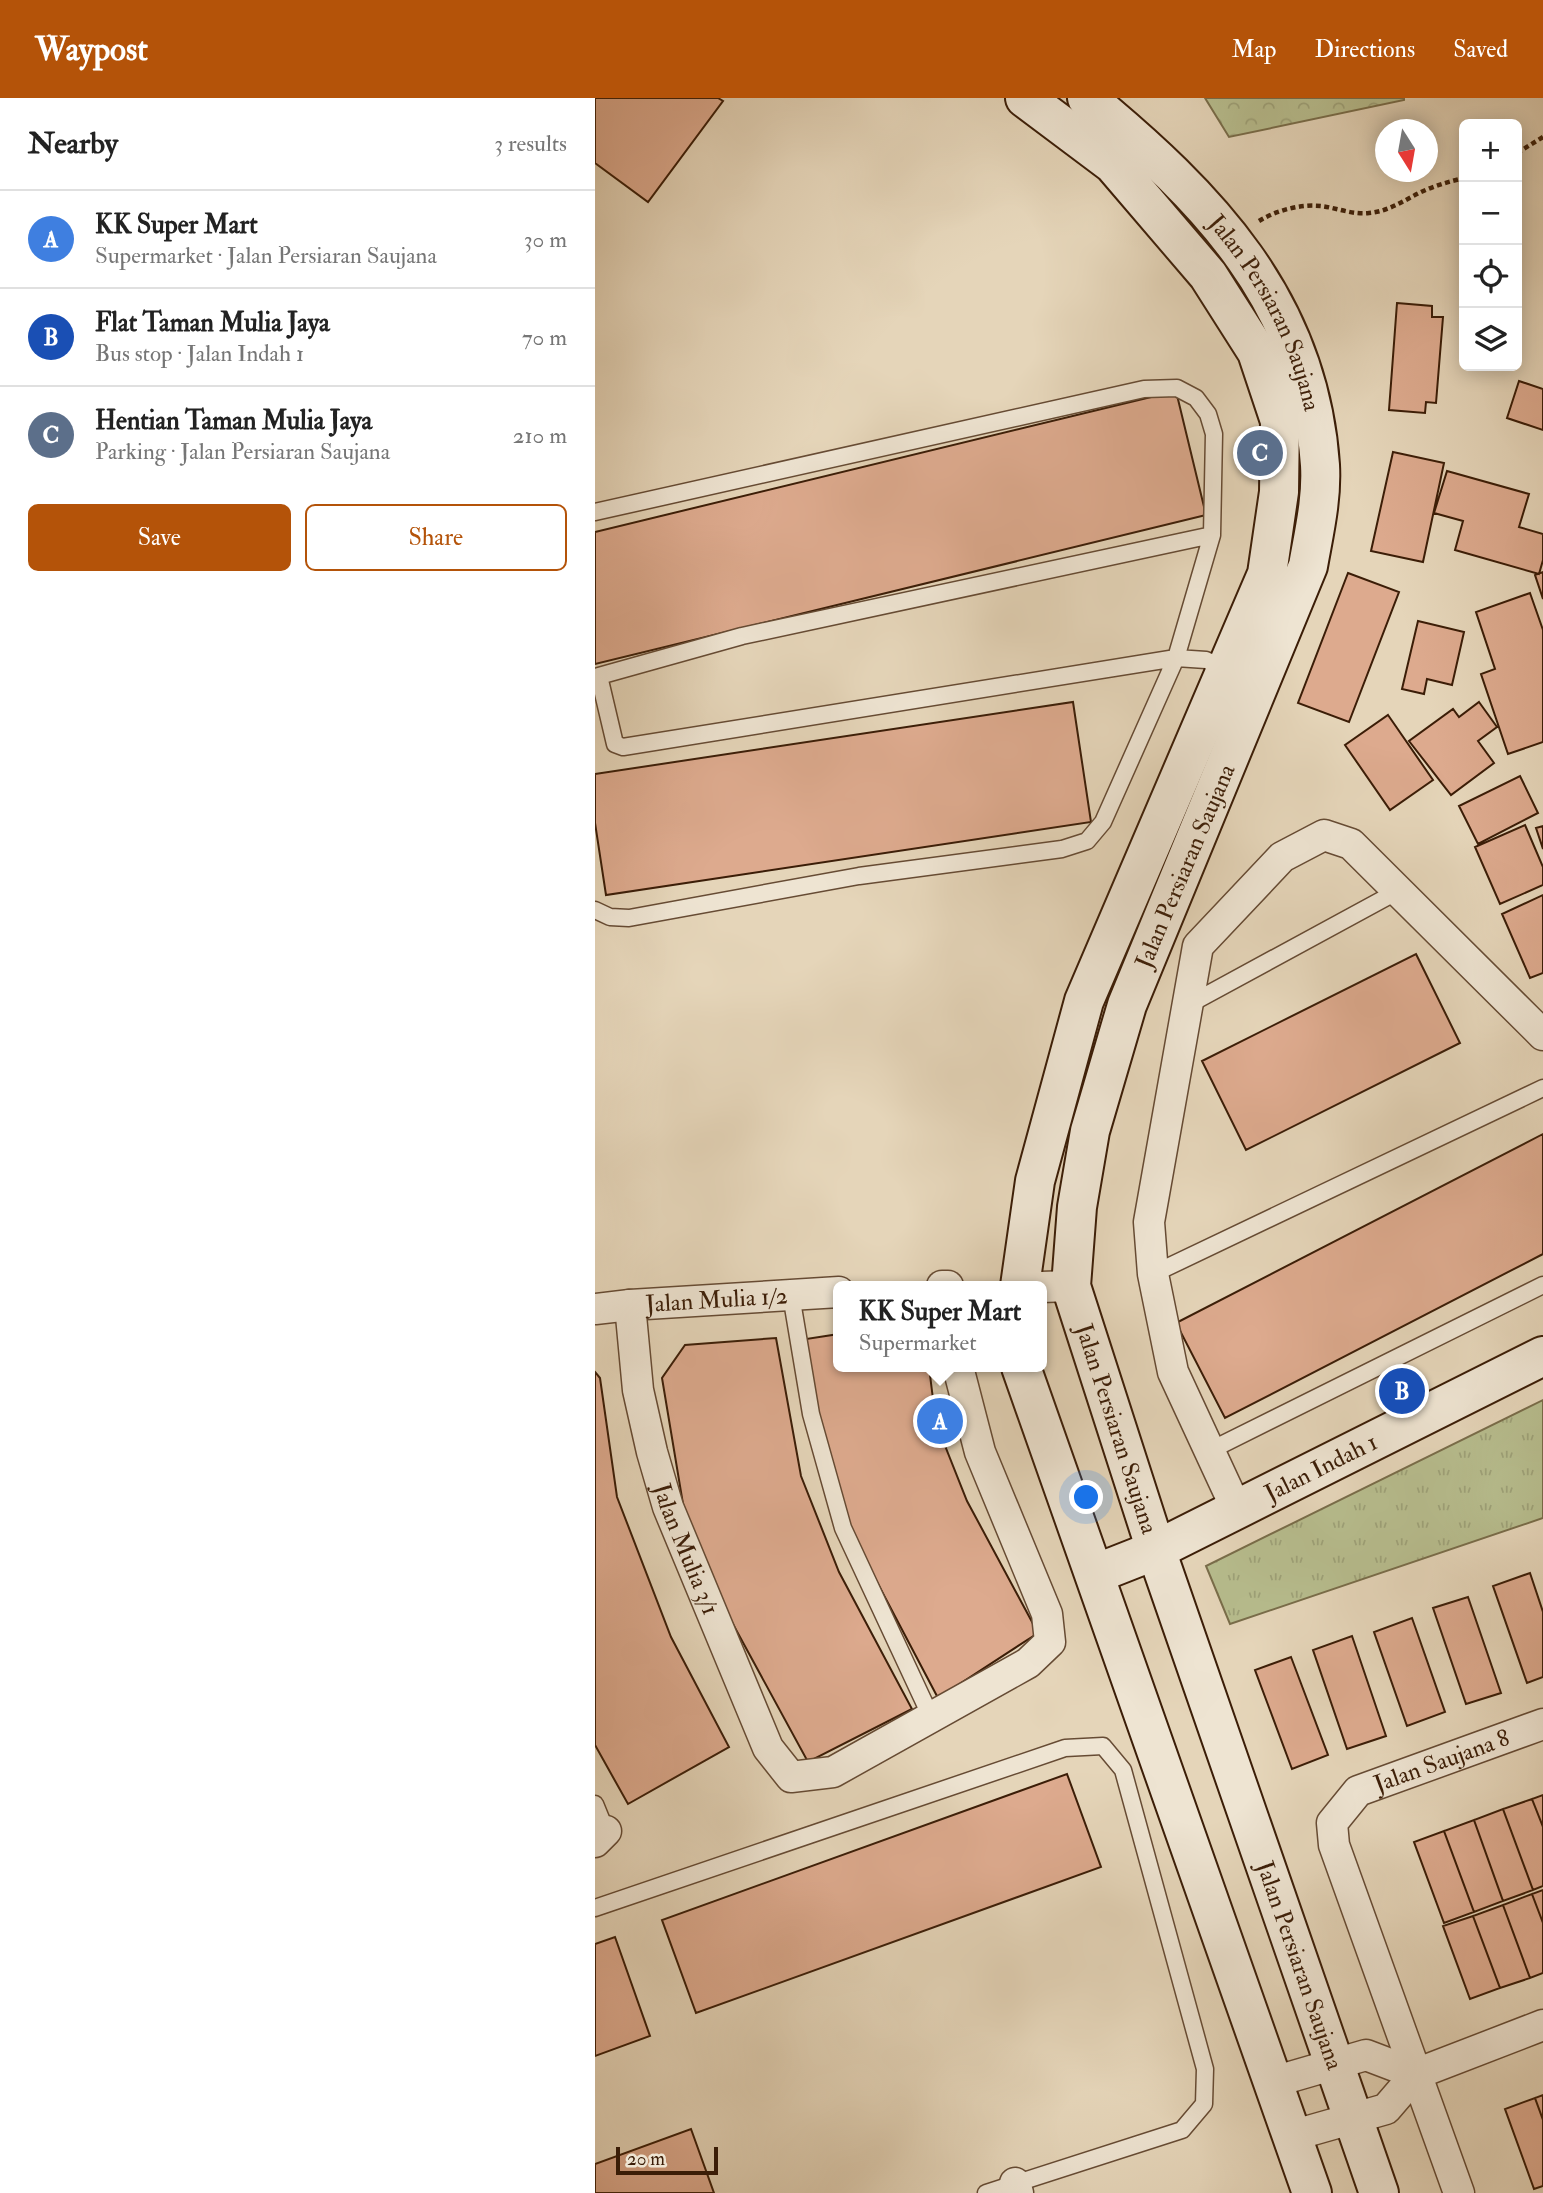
<!DOCTYPE html>
<meta charset="utf-8">
<style>
body{margin:0;font-family:"IM FELL Double Pica",serif;background:#f6f6f6;color:#222}
.controls{position:absolute;right:21px;top:21px;display:grid;overflow:hidden;border-radius:10px;box-shadow:0 4px 18px #0003}
.controls button{width:63px;height:63px;display:grid;place-items:center;padding:0;border:0;border-bottom:2px solid #e0e0e0;background:#fff;color:#222;font:35px sans-serif}
.compass{position:absolute;left:780px;top:21px;width:63px;height:63px;border-radius:50%;background:#fff;box-shadow:0 4px 18px #0003;rotate:169deg}
.scale{position:absolute;left:21px;bottom:18px;width:102px;box-sizing:border-box;padding-left:7px;border:4px solid #3b1d07;border-top:0;font-size:19px;line-height:24px;white-space:nowrap;color:#3b1d07;-webkit-text-stroke:5px #eee4d2;paint-order:stroke}
.you{position:absolute;left:492px;top:1400px;width:24px;height:24px;margin:-18px;border:5px solid #fff;border-radius:50%;background:#1a73e8;box-shadow:0 0 0 10px #1a73e833}
.badge{display:grid;place-items:center;width:46px;height:46px;border-radius:50%;background:#b45309;color:#fff;font-size:23px;font-weight:700}
.pin{position:absolute;translate:-50% -50%;border:4px solid #fff;box-shadow:0 2px 7px #0006}
.popup{position:absolute;left:238px;top:1183px;width:214px;height:91px;box-sizing:border-box;display:grid;place-content:center;border-radius:10px;background:#fff;filter:drop-shadow(0 2px 5px #0005);font-size:23px;white-space:nowrap;color:#767676}
.popup b{font-size:26px;color:#222}
.popup::after{content:'';position:absolute;left:50%;top:100%;margin-left:-14px;border:14px solid transparent;border-top-color:#fff}
.list{margin:0;padding:0;list-style:none}
h2{display:flex;justify-content:space-between;align-items:center;height:91px;margin:0;padding:0 28px;font-size:30px}
h2 small{font-size:23px;font-weight:400;color:#767676}
.list li{display:grid;grid-template-columns:46px 1fr auto;gap:21px;align-items:center;box-sizing:border-box;height:98px;padding:0 28px;border-top:2px solid #e0e0e0}
.list b{display:block;font-size:26px;white-space:nowrap}
.list p{margin:0;font-size:23px;white-space:nowrap;color:#767676}
.list em{font-size:23px;font-style:normal;color:#767676}
.actions{display:flex;gap:14px;padding:21px 28px}
.actions a{flex:1;padding:16px 0;border:2px solid #b45309;border-radius:10px;text-align:center;font-size:24px;color:#b45309}
.actions .main{background:#b45309;color:#fff}
.icon{flex:none;width:38px;height:38px;fill:none;stroke:currentColor;stroke-width:2;stroke-linecap:round;stroke-linejoin:round}
.map{position:relative;flex:none;width:948px;height:2095px;overflow:hidden}
header{display:flex;align-items:center;gap:42px;box-sizing:border-box;height:98px;padding:0 35px;background:#b45309;color:#fff}
header strong{font-size:33px}
nav{display:flex;gap:38px;margin-inline-start:auto;font-size:24px}
main{display:flex}
aside{flex:1;background:#fff}
.map>svg:first-child{display:block}
.grass{fill:url(#grass-tufts);stroke:#796d4a;stroke-width:2}
.forest{fill:url(#forest-crowns);stroke:#796d4a;stroke-width:2}
.building{fill:#ddaa8e;stroke:#3b1d07;stroke-width:2}
.lines{fill:none;stroke-linecap:round;stroke-linejoin:round}
.lane-casing{stroke:#664b34;stroke-width:19}
.street-casing{stroke:#664b34;stroke-width:33}
.secondary-casing{stroke:#3b1d07;stroke-width:42}
.path{stroke:#3b1d07;stroke-width:4.5;stroke-dasharray:5 3.5;stroke-linecap:butt}
.lane{stroke:#eee4d2;stroke-width:16}
.street{stroke:#eee4d2;stroke-width:30}
.secondary{stroke:#eee4d2;stroke-width:38}
.labels{text-anchor:middle;stroke-width:6;stroke-linejoin:round;paint-order:stroke}
.street-label{font-size:24px;fill:#3b1d07;stroke:#eee4d2}
</style>
<header>
<strong>Waypost</strong>
<nav><a>Map</a><a>Directions</a><a>Saved</a></nav>
</header>
<main>
<aside>
<h2>Nearby<small>3 results</small></h2>
<ul class="list">
<li><span class="badge" style="background:#3f7fe0">A</span><div><b>KK Super Mart</b><p>Supermarket · Jalan Persiaran Saujana</p></div><em>30 m</em></li>
<li><span class="badge" style="background:#1a4fb4">B</span><div><b>Flat Taman Mulia Jaya</b><p>Bus stop · Jalan Indah 1</p></div><em>70 m</em></li>
<li><span class="badge" style="background:#5c6f8a">C</span><div><b>Hentian Taman Mulia Jaya</b><p>Parking · Jalan Persiaran Saujana</p></div><em>210 m</em></li>
</ul>
<div class="actions"><a class="main">Save</a><a>Share</a></div>
</aside>
<div class="map">
<svg width="948" height="2095" viewBox="0 0 948 2095">
<defs>
<pattern id="grass-tufts" width="24" height="20" patternUnits="userSpaceOnUse" patternTransform="scale(1.75)"><rect width="24" height="20" fill="#b7bd8e"/><path d="M3 7l-1-3M5 7V3M7 7l1-3M15 17l-1-3M17 17v-4M19 17l1-3" fill="none" stroke="#9ea279"/></pattern>
<pattern id="forest-crowns" width="20" height="18" patternUnits="userSpaceOnUse" patternTransform="scale(1.75)"><rect width="20" height="18" fill="#b7bd8e"/><path d="M2 6a3 3 0 1 1 6 0M12 15a3 3 0 1 1 6 0" fill="none" stroke="#9ea279"/></pattern>
</defs>
<rect width="100%" height="100%" fill="#e5d5b9"/>
<filter id="stains"><feTurbulence type="fractalNoise" baseFrequency=".00286" numOctaves="4"/><feColorMatrix values="0 0 0 0 .2 0 0 0 0 .09 0 0 0 0 .02 0 0 0 .5 -.17"/></filter>
<radialGradient id="worn" r=".72"><stop offset=".6" stop-color="#630" stop-opacity="0"/><stop offset="1" stop-color="#630" stop-opacity=".3"/></radialGradient>
<path class="grass" d="M948 1302V1420L635 1526 611 1468Z"/>
<path class="forest" d="M610 0H809V2L634 39Z"/>
<path class="building" d="M0 0H123L128 3 53 104 0 65Z
M802 205 837 208V219H848L841 305 831 304 830 315 794 312Z
M924 283 948 291V332L912 320Z
M581 293 611 417 0 566V434Z
M798 354 849 365 828 464 776 453Z
M852 373 934 396 924 429 948 436V462L944 476 860 452 868 423 839 415Z
M948 474V501L940 477Z
M753 475 804 494 754 624 703 605Z
M935 495 948 532V644L913 656 886 576 900 571 881 514Z
M823 523 869 534 857 587 832 581 829 596 807 591Z
M478 604 496 724 11 797 0 725V676Z
M884 604 902 629 883 643 899 665 856 697 814 643 858 611 864 619Z
M793 617 838 682 795 712 750 647Z
M925 678 943 715 883 746 864 708Z
M930 727 948 769V787L905 806 880 749Z
M948 728V751L941 730Z
M948 797V875L935 880 907 816Z
M821 856 865 945 651 1052 607 963Z
M948 1036V1156L630 1320 581 1225Z
M244 1236V1269H334L341 1325 372 1403 443 1535 343 1600 263 1448 229 1359 211 1241Z
M181 1240 206 1378 244 1474 317 1611 213 1664 127 1506 88 1406 67 1280 90 1247Z
M0 1274 5 1280 22 1399 76 1539 134 1649 33 1706 0 1647Z
M935 1475 948 1514V1579L932 1585 898 1488Z
M873 1499 906 1595 871 1606 838 1510Z
M817 1520 850 1614 812 1628 779 1534Z
M757 1538 791 1638 752 1651 718 1552Z
M696 1559 733 1657 697 1671 660 1572Z
M472 1676 506 1769 101 1915 67 1822Z
M948 1697V1729L937 1701Z
M937 1701 948 1729V1788L938 1792 908 1711Z
M908 1711 938 1792 908 1803 879 1722Z
M879 1722 908 1803 879 1814 849 1733Z
M849 1733 879 1814 849 1825 819 1744Z
M948 1792V1825L937 1796Z
M937 1796 948 1825V1875L935 1880 908 1807Z
M908 1807 935 1880 905 1890 878 1818Z
M878 1818 905 1890 875 1901 848 1828Z
M20 1839 55 1938 0 1958V1846Z
M948 1997V2022L940 2000Z
M940 2000 948 2022V2088L939 2091 910 2011Z
M96 2031 119 2095H0V2066Z"/>
<g class="lines">
<defs>
<path id="lane" d="M0 414 549 291 582 290 601 300 613 316 619 336 617 437
M0 812 15 819 34 820 264 778 467 751 492 743 508 724 581 560 617 437 147 538 4 578 20 646 28 649 581 560 611 562 632 571
M593 907 803 793
M558 1176 948 990
M196 1197 216 1316 248 1430 336 1619
M614 1353 948 1187
M0 1706 11 1733
M0 1810 470 1650 508 1648 528 1672 610 1971 609 2006 587 2032 391 2095"/>
<g id="street">
<path d="M347 1188H353"/>
<path d="M446 1189 476 1188"/>
<path id="s1" d="M35 1207 43 1292 57 1354 73 1409 173 1650 196 1679 238 1674 433 1565 455 1544 452 1516 385 1354 363 1269"/>
<path id="s2" d="M0 1211 35 1207 244 1194"/>
<path d="M642 1412 578 1274 558 1176 554 1124 603 848 687 759 729 737 756 746 948 937"/>
<path d="M0 1744 11 1733"/>
<path d="M678 1984 771 1957 821 1976"/>
<path d="M696 2038 791 2011 821 1976 948 1927"/>
<path d="M420 2085 423 2095"/>
<path id="s3" d="M864 2095 739 1747 737 1725 763 1693 948 1626"/>
</g>
<g id="secondary">
<path id="s4" d="M492 0C612 99 714 203 725 367 727 401 719 434 713 468L532 907 495 1033 482 1109 476 1188 561 1452 784 2095"/>
<path d="M425 1188 440 1083 489 903 672 476 684 394 685 323 662 254 613 177 518 66 430 0"/>
<path d="M426 1269 717 2095"/>
<path id="s5" d="M500 1476 561 1452 948 1258"/>
</g>
</defs>
<use href="#lane" class="lane-casing"/>
<use href="#street" class="street-casing"/>
<use href="#secondary" class="secondary-casing"/>
<path class="path" d="M922 55 948 39
M664 123C682 112 706 106 726 108 742 110 758 117 774 115 797 113 813 99 833 91 845 86 857 83 869 80"/>
<use href="#lane" class="lane"/>
<use href="#street" class="street"/>
<use href="#secondary" class="secondary"/>
</g>
<g class="labels">
<g class="street-label">
<text dy="8" stroke="none"><textPath href="#s4" startOffset="284">Jalan Persiaran Saujana</textPath></text>
<text transform="translate(590 768) rotate(-67)" y="8">Jalan Persiaran Saujana</text>
<text dy="8" stroke="none"><textPath href="#s2" startOffset="122">Jalan Mulia 1/2</textPath></text>
<text dy="8" stroke="none"><textPath href="#s4" startOffset="1463">Jalan Persiaran Saujana</textPath></text>
<text dy="8" stroke="none"><textPath href="#s5" startOffset="250">Jalan Indah 1</textPath></text>
<text dy="8" stroke="none"><textPath href="#s1" startOffset="252">Jalan Mulia 3/1</textPath></text>
<text dy="8" stroke="none"><textPath href="#s3" startOffset="522">Jalan Saujana 8</textPath></text>
<text dy="8" stroke="none"><textPath href="#s4" startOffset="2030">Jalan Persiaran Saujana</textPath></text>
</g>
</g>
<rect width="100%" height="100%" filter="url(#stains)"/>
<rect width="100%" height="100%" fill="url(#worn)"/>
</svg>
<div class="controls">
<button>+</button>
<button>−</button>
<button><svg class="icon" aria-label="locate" viewBox="0 0 24 24"><circle cx="12" cy="12" r="6"/><path d="M12 2v4M12 18v4M2 12h4M18 12h4"/></svg></button>
<button><svg class="icon" aria-label="layers" viewBox="0 0 24 24"><path d="M12 4l9 5-9 5-9-5zM3 14l9 5 9-5"/></svg></button>
</div>
<svg class="compass" viewBox="-18 -18 36 36"><path d="M0-13l5 13h-10z" fill="#e53935"/><path d="M0 13l5-13h-10z" fill="#767676"/></svg>
<div class="scale">20 m</div>
<div class="you"></div>
<div class="pin badge" style="left:345px;top:1323px;background:#3f7fe0">A</div>
<div class="popup"><b>KK Super Mart</b>Supermarket</div>
<div class="pin badge" style="left:807px;top:1293px;background:#1a4fb4">B</div>
<div class="pin badge" style="left:665px;top:355px;background:#5c6f8a">C</div>
</div>
</main>
